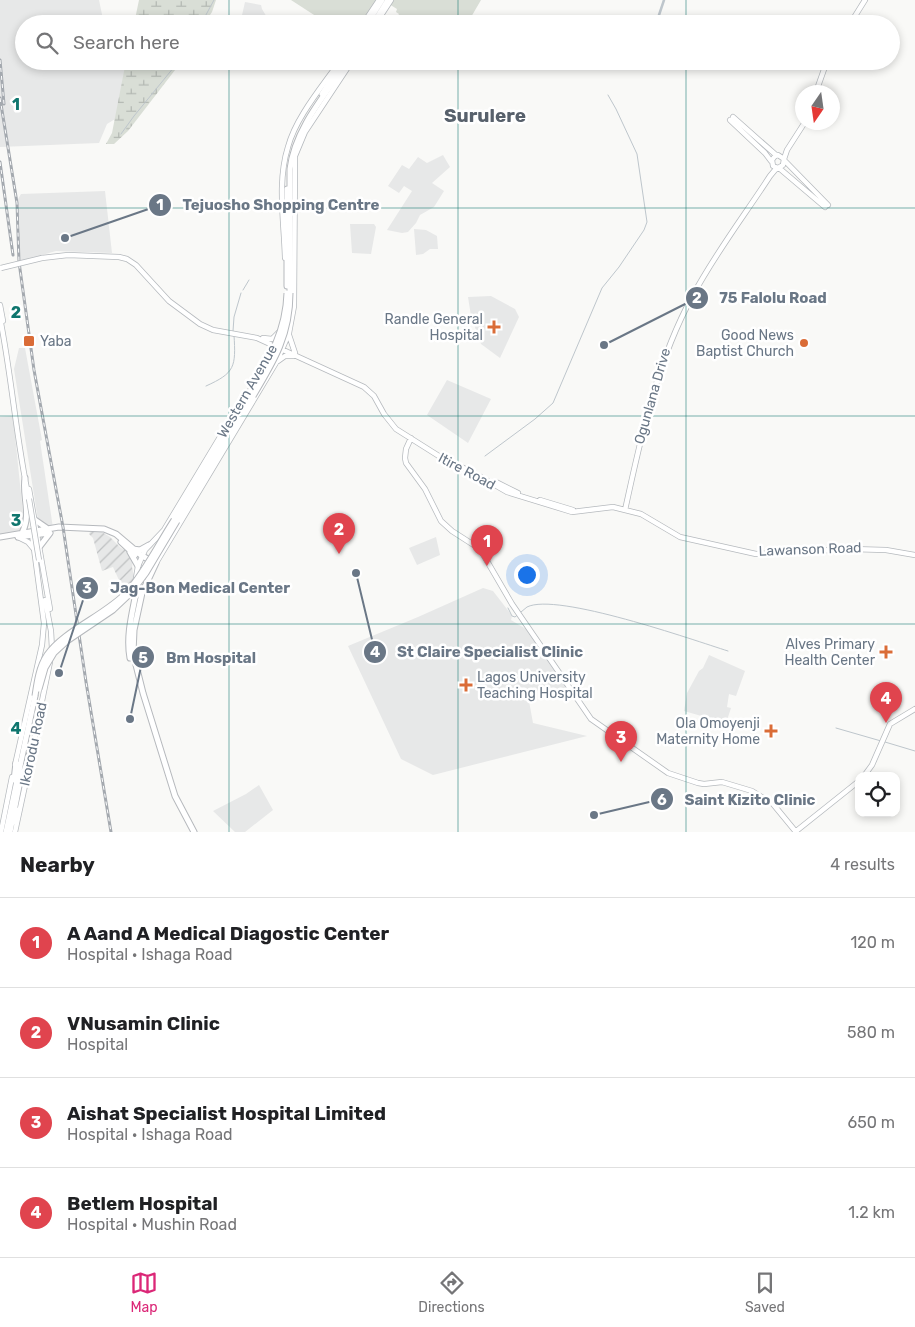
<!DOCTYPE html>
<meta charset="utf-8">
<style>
body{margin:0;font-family:Rubik,sans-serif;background:#f2f2f2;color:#202124}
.controls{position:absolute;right:15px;bottom:15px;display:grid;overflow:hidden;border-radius:10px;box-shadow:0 2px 8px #0003}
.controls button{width:45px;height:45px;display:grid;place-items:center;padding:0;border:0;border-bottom:1px solid #e0e0e0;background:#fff;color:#202124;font:25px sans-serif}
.compass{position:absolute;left:795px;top:85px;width:45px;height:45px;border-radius:50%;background:#fff;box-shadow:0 2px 8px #0003;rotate:193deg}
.you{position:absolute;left:526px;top:574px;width:18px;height:18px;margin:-12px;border:4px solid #fff;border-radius:50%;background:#1a73e8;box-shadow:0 0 0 8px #1a73e833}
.badge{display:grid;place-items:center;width:32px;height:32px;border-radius:50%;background:#db2777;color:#fff;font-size:16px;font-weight:700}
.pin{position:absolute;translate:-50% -41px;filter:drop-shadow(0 1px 2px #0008)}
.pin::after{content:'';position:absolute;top:26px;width:18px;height:15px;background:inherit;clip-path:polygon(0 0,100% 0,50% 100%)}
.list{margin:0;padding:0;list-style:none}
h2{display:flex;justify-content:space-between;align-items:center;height:65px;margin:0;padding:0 20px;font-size:21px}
h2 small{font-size:16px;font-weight:400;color:#757577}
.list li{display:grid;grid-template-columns:32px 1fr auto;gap:15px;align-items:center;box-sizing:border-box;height:90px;padding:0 20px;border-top:1px solid #e0e0e0}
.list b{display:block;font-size:19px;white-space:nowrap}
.list p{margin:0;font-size:16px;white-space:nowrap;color:#757577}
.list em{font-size:16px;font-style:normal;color:#757577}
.icon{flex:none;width:28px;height:28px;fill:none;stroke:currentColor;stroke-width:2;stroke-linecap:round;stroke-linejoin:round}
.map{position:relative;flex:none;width:915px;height:832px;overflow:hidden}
.search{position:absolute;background:#fff;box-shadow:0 2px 8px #0003;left:15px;right:15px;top:15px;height:55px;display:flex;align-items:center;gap:12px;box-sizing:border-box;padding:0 18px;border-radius:28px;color:#757577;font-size:19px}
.sheet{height:425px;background:#fff}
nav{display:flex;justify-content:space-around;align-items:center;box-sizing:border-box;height:70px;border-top:1px solid #e0e0e0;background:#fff;font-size:14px;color:#757577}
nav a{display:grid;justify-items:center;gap:2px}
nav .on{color:#db2777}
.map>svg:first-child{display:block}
.built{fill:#e7e8e8}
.industrial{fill:url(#industrial-furrows)}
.green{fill:#d9ded6}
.wetland{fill:url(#wetland-marsh)}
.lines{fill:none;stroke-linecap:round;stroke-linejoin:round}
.stream{stroke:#bec6cc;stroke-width:1}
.canal{stroke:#bec6cc;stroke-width:2.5}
.major-casing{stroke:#b6babe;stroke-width:6}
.highway-casing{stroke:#b6b9bd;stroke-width:7}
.major{stroke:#fff;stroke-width:4.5}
.highway{stroke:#fff;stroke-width:5}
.rail-casing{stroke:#a4a9af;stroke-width:3}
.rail{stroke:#fff;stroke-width:1;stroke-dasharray:4;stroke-linecap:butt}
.major-bridge-casing{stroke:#b6babe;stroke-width:6;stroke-linecap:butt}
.highway-bridge-casing{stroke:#b6b9bd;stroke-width:7;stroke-linecap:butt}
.major-bridge{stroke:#fff;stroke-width:4.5}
.highway-bridge{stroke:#fff;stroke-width:5}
.grid{fill:none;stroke:#0f766e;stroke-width:1;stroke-opacity:0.55}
.poi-dot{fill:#da6c37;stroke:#fff;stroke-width:2}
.labels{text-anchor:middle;stroke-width:5;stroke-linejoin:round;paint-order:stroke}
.poi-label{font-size:14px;fill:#6a7786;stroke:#fff;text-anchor:end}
.street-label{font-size:14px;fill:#6a7786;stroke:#fff}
.district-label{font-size:19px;font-weight:bold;fill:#58616c;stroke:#fff}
.grid-label{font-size:16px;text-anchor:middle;font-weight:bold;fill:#0f766e;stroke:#fff;stroke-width:5;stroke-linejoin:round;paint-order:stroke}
.leader{fill:none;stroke:#6a7786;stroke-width:2}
.callout-dot{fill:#6a7786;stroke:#fff;stroke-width:2}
.mark-label{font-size:15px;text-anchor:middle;font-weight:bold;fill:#fff}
.callout-label{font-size:15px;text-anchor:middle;font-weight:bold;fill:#6a7786;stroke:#fff;stroke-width:5;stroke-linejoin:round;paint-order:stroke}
</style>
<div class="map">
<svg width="915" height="832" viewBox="0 0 915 832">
<defs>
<pattern id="industrial-furrows" width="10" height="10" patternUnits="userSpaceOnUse" patternTransform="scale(1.25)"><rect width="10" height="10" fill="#e7e8e8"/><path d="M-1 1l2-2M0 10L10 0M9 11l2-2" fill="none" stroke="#bfc1c2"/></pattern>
<pattern id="wetland-marsh" width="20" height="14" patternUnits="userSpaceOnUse" patternTransform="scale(1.25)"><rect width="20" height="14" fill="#d9ded6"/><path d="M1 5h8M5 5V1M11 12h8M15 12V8" fill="none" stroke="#b4b9b3"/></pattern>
</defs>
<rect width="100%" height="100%" fill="#f9f9f7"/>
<path class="built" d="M0 0H99L104 24H24V61H172L133 108 107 124 99 143 0 147Z
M245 2 261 5 262 9 271 24H240Z
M443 155 450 167 432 183 444 191 434 207 420 215 416 223 408 232 402 233 387 230 412 191 404 186 399 193 388 186 402 165 409 169 418 157 427 163Z
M105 191 112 253 56 251 18 262 20 225 17 201 21 194Z
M350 224H374L376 227 371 254 352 253Z
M414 229 426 230 437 236 438 249H430L423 254 416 255Z
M491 296 515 309 519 317 500 358 481 344 471 316 468 297Z
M19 348H25L42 440 40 441 53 528 38 520 14 369Z
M447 380 491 399 468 443 427 415Z
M13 416 24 523 20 530 14 533 0 535V417Z
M436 537 440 555 417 565 409 548Z
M483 588 493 591 510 613 512 616 511 620 526 629 570 693 527 690 533 723 587 736 433 775 401 759 348 646 418 617Z
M709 655 745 671 736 696 729 694 727 707 731 708 726 723 684 711 687 693 699 671 703 668Z
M259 785 273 810 245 832H235L213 811 246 794Z"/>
<path class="industrial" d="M90 532H102L110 537 121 548 134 554 132 567 135 581 127 590 123 589 113 567 102 571 93 538 89 534Z"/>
<path class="green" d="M291 0H376L362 24H328Z
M392 0H481L467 24H393L399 14 396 12 397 9 389 4Z"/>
<path class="wetland" d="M139 0H216L212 12 204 24H134Z
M126 61H182L128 131 114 144H106L112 133Z"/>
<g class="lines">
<path class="stream" d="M201 24 214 0
M121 134 134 116 179 61
M243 290 249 280
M233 331 234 317 241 293
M206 386C235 373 236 367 234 335
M485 456 535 419 553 403 602 288 619 267 644 230 647 222 637 154 616 109 608 95
M508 608 512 616 515 617C519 614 523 610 527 607 557 592 693 640 728 651
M836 728 881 741
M885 742 915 751"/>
<path class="canal" d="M656 24 664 0"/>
<defs>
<path id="major" d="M378 20 391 0
M363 24 379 0
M850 24 865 0
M816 92 827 61
M733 117 776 155
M730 120 765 153 771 161
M784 159 787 150 805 122
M784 160 828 205
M779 168 825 207
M42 258 68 255 119 257 127 259 136 265 169 301 200 324 213 330 257 338 364 387 374 396 384 414 396 429 442 458 474 473 507 492 572 512 613 507 641 514 680 537 756 554 851 549 886 550 915 555
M285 258C284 221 277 182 288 147 296 117 322 87 340 61
M0 305 3 321
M0 318C12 378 16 439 29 499
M289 335 295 353
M263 338 272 339 279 332
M278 361 285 356H294
M411 438 406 449 405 458 406 463 425 489 441 521 452 531 480 549 512 604 591 719 668 773 698 783 704 784 722 782 752 791 773 804 796 832
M496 482 518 493
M29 489 50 609
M540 500 573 510
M625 510C641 438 656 363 692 297 714 255 744 216 770 176L775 170 783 165 784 159 778 155 775 156 772 160 773 166 778 168
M18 537 28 542 33 548
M156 563 277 361 289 333 294 306 295 156 305 132 352 61
M135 584 138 566 145 550 164 530 229 422
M45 600 51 631 52 649
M33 745 50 662
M15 765 42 645 44 623 32 534
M864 776 872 765 890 724 915 709
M1 832 12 777
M15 832 32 753
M795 832 859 781"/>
<path id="highway" d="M367 24 382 0
M373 24 388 0
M322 94 343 61
M287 189V286
M290 293V169C295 128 326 94 348 61
M35 520 48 529
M174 520 249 393
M177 521 253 396
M22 533C32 513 22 498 25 478
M0 537 59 527 104 529 116 534 142 556 156 563 142 593 134 630 133 653 143 693 175 796 194 832
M18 537 49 533
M121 542 135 555
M40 546 50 533
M133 549 140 550 149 545
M130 552 138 566
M130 658C126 636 132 614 136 593H142
M14 780 16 763
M20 783 34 742
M16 822 17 810
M6 832 35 696
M10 832 20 781"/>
</defs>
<use href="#major" class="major-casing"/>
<use href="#highway" class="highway-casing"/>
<use href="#major" class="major"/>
<use href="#highway" class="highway"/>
<defs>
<path id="rail" d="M0 60 4 104
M0 98 17 203 19 262 34 370 63 527 86 682 111 832
M0 162 13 255"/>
</defs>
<use href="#rail" class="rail-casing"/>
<use href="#rail" class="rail"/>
<defs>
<path id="major-bridge" d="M1 268 42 258
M29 499 39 560"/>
<path id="highway-bridge" d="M249 393C268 361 286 332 287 293
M253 396C274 361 290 335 290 293
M39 689 45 668 54 653 67 641 113 610 131 593 146 573 177 521
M35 696C37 682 39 667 47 655 64 630 106 615 128 591 146 570 159 543 174 520"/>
</defs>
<use href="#major-bridge" class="major-bridge-casing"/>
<use href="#highway-bridge" class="highway-bridge-casing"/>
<use href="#major-bridge" class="major-bridge"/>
<use href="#highway-bridge" class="highway-bridge"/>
</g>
<path class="grid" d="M229 0V24M458 0V24M686 0V24M229 61V832M458 61V832M686 61V832M0 208H915M0 416H915M0 624H915"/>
<g class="poi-dot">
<path d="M491.5 319.5h5v5h5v5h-5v5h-5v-5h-5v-5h5z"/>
<rect x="23" y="335" width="12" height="12" rx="2.5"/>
<circle cx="804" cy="343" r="5"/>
<path d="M883.5 644.5h5v5h5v5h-5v5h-5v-5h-5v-5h5z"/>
<path d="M463.5 677.5h5v5h5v5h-5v5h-5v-5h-5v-5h5z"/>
<path d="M768.5 723.5h5v5h5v5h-5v5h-5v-5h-5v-5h5z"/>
</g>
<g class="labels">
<g class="poi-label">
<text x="483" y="324">Randle General<tspan x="483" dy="16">Hospital</tspan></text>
<text x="794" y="340">Good News<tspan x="794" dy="16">Baptist Church</tspan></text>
<text x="40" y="346" text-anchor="start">Yaba</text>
<text x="875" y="649">Alves Primary<tspan x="875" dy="16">Health Center</tspan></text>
<text x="477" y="682" text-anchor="start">Lagos University<tspan x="477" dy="16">Teaching Hospital</tspan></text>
<text x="760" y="728">Ola Omoyenji<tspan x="760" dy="16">Maternity Home</tspan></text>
</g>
<g class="street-label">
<text transform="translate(247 391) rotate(-60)" y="5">Western Avenue</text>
<text transform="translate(652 396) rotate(-74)" y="5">Ogunlana Drive</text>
<text transform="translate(467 471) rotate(28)" y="5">Itire Road</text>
<text transform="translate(810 549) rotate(-2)" y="5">Lawanson Road</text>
<text transform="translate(33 744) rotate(-78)" y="5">Ikorodu Road</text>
</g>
<g class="district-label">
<text x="485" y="122">Surulere</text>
</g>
</g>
<g class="grid-label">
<text x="16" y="110">1</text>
<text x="16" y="318">2</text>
<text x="16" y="526">3</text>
<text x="16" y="734">4</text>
</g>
<path class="leader" d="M65 238L160 205M604 345L697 298M59 673L87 588M356 573L375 652M130 719L143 657M594 815L662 799"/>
<g class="callout-dot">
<circle cx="65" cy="238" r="5"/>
<circle cx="604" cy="345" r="5"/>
<circle cx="59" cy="673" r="5"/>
<circle cx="356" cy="573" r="5"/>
<circle cx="130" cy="719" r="5"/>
<circle cx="594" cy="815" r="5"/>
<circle cx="160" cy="205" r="12"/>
<circle cx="697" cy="298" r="12"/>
<circle cx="87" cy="588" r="12"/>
<circle cx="375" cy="652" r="12"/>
<circle cx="143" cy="657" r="12"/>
<circle cx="662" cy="799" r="12"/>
</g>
<g class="mark-label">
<text x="160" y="210">1</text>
<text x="697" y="303">2</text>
<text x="87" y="593">3</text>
<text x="375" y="657">4</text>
<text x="143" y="663">5</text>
<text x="662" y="805">6</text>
</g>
<g class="callout-label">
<text x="281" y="210">Tejuosho Shopping Centre</text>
<text x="773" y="303">75 Falolu Road</text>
<text x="200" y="593">Jag-Bon Medical Center</text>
<text x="490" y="657">St Claire Specialist Clinic</text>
<text x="211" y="663">Bm Hospital</text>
<text x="750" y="805">Saint Kizito Clinic</text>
</g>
</svg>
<div class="controls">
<button><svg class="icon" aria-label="locate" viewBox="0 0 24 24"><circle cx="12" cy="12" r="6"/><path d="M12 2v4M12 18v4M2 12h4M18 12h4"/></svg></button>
</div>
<svg class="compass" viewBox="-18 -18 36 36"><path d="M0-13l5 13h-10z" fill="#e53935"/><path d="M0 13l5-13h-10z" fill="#757577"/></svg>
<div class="you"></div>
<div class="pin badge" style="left:487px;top:566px;background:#e0444e">1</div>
<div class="pin badge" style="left:339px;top:554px;background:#e0444e">2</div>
<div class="pin badge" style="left:621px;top:762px;background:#e0444e">3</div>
<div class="pin badge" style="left:886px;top:723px;background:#e0444e">4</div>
<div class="search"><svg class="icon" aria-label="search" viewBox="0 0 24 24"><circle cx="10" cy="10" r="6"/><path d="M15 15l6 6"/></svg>Search here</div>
</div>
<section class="sheet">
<h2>Nearby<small>4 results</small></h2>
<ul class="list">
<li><span class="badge" style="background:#e0444e">1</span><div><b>A Aand A Medical Diagostic Center</b><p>Hospital · Ishaga Road</p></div><em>120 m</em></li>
<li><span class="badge" style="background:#e0444e">2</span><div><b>VNusamin Clinic</b><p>Hospital</p></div><em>580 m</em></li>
<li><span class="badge" style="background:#e0444e">3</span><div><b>Aishat Specialist Hospital Limited</b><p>Hospital · Ishaga Road</p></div><em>650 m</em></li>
<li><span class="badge" style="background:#e0444e">4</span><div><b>Betlem Hospital</b><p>Hospital · Mushin Road</p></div><em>1.2 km</em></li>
</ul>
</section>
<nav>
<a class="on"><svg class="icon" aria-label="map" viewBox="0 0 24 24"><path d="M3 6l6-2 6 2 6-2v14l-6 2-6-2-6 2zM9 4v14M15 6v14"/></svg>Map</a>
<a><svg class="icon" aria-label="directions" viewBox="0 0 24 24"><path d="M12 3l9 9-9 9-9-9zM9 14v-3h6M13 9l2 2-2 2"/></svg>Directions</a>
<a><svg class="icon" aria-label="saved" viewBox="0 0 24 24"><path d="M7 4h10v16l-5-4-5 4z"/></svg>Saved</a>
</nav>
